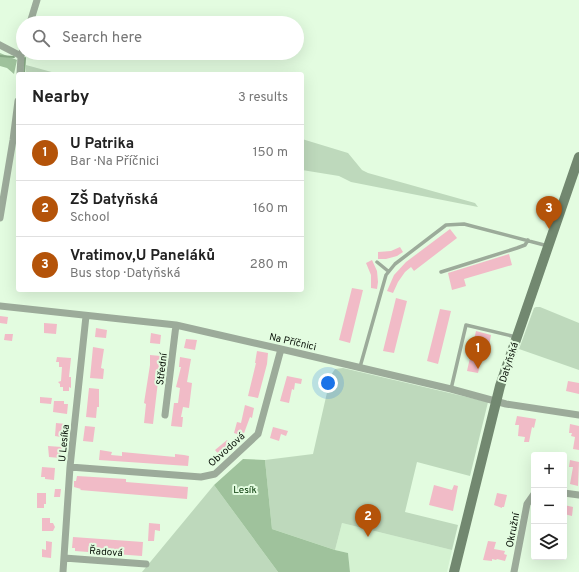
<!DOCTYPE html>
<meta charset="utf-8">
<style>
body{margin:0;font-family:Overpass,sans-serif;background:#f6f6f6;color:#222}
.controls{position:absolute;right:12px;bottom:12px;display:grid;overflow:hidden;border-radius:4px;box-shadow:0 4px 16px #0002}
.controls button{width:36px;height:36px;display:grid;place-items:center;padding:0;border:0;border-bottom:1px solid #e0e0e0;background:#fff;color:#222;font:20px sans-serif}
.you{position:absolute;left:328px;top:383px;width:14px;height:14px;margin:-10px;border:3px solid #fff;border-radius:50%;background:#1a73e8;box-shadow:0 0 0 6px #1a73e833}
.badge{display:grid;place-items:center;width:26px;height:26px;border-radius:50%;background:#b45309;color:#fff;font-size:13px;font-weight:700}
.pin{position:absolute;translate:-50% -33px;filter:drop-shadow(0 1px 2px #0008)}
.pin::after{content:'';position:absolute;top:21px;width:14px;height:12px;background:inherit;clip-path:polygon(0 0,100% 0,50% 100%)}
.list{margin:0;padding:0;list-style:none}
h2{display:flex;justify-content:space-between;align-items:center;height:52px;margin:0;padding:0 16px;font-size:17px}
h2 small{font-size:13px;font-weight:400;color:#767676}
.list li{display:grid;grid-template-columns:26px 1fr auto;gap:12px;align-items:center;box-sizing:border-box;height:56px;padding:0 16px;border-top:1px solid #e0e0e0}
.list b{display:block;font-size:15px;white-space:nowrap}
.list p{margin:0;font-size:13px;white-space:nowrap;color:#767676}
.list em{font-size:13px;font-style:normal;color:#767676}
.icon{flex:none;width:22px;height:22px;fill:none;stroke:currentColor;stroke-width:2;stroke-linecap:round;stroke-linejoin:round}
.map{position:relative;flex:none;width:579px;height:572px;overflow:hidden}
.search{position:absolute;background:#fff;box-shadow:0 4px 16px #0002;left:16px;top:16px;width:288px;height:44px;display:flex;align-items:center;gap:10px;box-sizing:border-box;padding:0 14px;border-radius:22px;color:#767676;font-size:15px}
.panel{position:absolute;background:#fff;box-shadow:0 4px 16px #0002;left:16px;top:72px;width:288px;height:220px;border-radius:4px}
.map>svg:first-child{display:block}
.built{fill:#d4f2d1}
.green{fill:#bed9bc}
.forest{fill:#9fc29c}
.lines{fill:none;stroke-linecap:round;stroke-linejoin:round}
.stream{stroke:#85a783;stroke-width:2}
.building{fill:#f1bbc7}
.lane{stroke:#9cab9a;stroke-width:3.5}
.street{stroke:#9cab9a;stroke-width:7}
.secondary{stroke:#728870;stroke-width:10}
.labels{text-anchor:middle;stroke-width:4;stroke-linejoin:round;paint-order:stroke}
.street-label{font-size:10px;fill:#081007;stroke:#e3fce0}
.park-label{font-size:10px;fill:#003402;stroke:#e3fce0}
</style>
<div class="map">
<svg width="579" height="572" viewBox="0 0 579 572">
<rect width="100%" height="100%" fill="#e3fce0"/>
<path class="built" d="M342 523 452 550 447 572H350L348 553 335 550Z"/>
<path class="green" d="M26 65 59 74H26Z
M302 139 348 153 362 170 368 173 475 203 478 207 351 182 339 176 302 170Z
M536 307H540L579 323V370L519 349 534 308Z
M343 368 488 402 470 476 417 462 405 512 458 525 452 550 342 523 335 550 272 529 265 460 313 454 331 375 335 369Z
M214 485 278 572H142Z"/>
<path class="forest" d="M0 53 17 60 14 74 7 68 0 66Z
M243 459 265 460 272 529 335 550 348 553 350 572H278L214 485Z"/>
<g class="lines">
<path class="stream" d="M0 56 14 57
M24 74 25 58"/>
</g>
<path class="building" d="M450 229 457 238 414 271 411 267 405 272 398 282 393 293 387 291 394 275 406 262Z
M400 247 403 252 397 256 386 259H378V252L391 251Z
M509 254 512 265 464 279 466 286 452 290 448 273Z
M372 260 377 271 378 282 377 289 371 288V275L366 263Z
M352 288 363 290 350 343 339 340Z
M396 298 407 301 394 353 383 351Z
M440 309 451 311 438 364 427 361Z
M0 316 8 317 7 324 0 323Z
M44 323 57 324 56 334 44 333Z
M96 328 107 330 106 338 95 337Z
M476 331 491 335 489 346 485 345 478 373 467 371Z
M151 333 161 335 160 344 150 343Z
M5 334H13L12 341 4 340Z
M186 339 197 340 195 350 184 348Z
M93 347 104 349 101 368 104 369 103 379 90 378Z
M257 351 268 353 267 364 258 398 248 396 256 363H255Z
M150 355 161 356 153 424 144 423 146 404 144 403 150 365Z
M57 357 71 358 69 377H71V388L69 387V391H63V387H60V384L58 382 61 381 62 367H59V362H56Z
M180 357 191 359 187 382 192 383 189 408 183 407 181 417H183L182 427 171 426 174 403H178L180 388 176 387 181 367H179Z
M287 376 302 379 301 384 295 383 294 390 292 389 289 403 280 401Z
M568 381 579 383V394L566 391Z
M89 388 99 389V407H97L96 418 86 417Z
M40 397 52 398 51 404 40 403Z
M54 401H64V404H68L67 414 53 412Z
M245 405 254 408 252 418 250 417 243 436 234 433 237 422 241 423Z
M517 416 536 419 534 428 532 427 529 442H524L525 437 518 436 519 425H515Z
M56 423 66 424 65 435 61 434V437L55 436Z
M570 424 579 426V450L573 449 575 437 571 436 572 433H569Z
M85 426 95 427 93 442 83 441Z
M273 427 288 431 286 436 281 434 279 441 270 438Z
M227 440 232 446 220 456 215 450Z
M48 446 62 447 60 458 49 457Z
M100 450 112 452 111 455 122 456V452L175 457V454L184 455 189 456 188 466 99 460Z
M570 460 579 462 578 486 570 484 573 467H569Z
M42 467 55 468 54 480 45 479V477H41Z
M77 476 126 479V482L188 487 187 499 80 490 81 489 74 487V481H76Z
M434 485 452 490 454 485 458 486 453 511 429 505Z
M55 489H61L60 497H54Z
M37 493H46V504H44V508H37Z
M497 493 507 495 504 507H502V508L494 505Z
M564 505 573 507 572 516 564 514Z
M42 518H50V523H53L55 527 53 531H42Z
M149 523 160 524V531L155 530 154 541H148Z
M73 537 143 542 142 556 75 551V548H72Z
M46 541 52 542 51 558 42 557V549L46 550Z
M488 541 496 542 494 549 505 551 504 554 507 555 505 561 497 559 496 560 492 559V561L483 560Z"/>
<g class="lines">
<path class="lane" d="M377 262 388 271
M441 272 517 248 525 245 528 240
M360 367 386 275 395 264 446 225 464 224 548 246
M451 389 466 325 516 337"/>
<path class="street" d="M30 23 37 0
M0 45 21 56
M20 74 21 56 23 49
M0 218 13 140 18 101
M0 306 176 325 281 349 451 389 506 404 579 415
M165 415 176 325
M70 467 201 477 215 474 258 434 281 349
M564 493 579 495
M64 558 146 564
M63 572 70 467 86 316
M514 572 527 504 534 494"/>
<path class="secondary" d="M454 572 500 386 579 157"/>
</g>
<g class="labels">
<g class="street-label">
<text transform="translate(293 341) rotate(13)" y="4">Na Příčnici</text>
<text transform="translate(508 362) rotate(-72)" y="4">Datyňská</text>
<text transform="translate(161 369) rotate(-83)" y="4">Střední</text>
<text transform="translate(63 443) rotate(-84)" y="4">U Lesíka</text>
<text transform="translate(226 449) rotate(-42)" y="4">Obvodová</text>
<text transform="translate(512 530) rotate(-79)" y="4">Okružní</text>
<text transform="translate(106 551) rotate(4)" y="4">Řadová</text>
</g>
<g class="park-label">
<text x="245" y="493">Lesík</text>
</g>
</g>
</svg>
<div class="controls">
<button>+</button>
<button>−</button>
<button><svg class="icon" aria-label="layers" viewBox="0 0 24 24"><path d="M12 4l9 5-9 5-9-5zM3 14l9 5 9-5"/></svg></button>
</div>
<div class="you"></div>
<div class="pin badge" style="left:478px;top:369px">1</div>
<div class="pin badge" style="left:368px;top:537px">2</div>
<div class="pin badge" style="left:549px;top:229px">3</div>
<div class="search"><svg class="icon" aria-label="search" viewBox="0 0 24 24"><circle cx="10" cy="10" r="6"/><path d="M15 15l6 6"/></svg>Search here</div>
<section class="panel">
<h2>Nearby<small>3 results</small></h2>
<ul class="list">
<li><span class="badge">1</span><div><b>U Patrika</b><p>Bar · Na Příčnici</p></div><em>150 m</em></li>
<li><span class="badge">2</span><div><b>ZŠ Datyňská</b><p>School</p></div><em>160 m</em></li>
<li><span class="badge">3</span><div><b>Vratimov,U Paneláků</b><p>Bus stop · Datyňská</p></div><em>280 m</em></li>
</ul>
</section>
</div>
